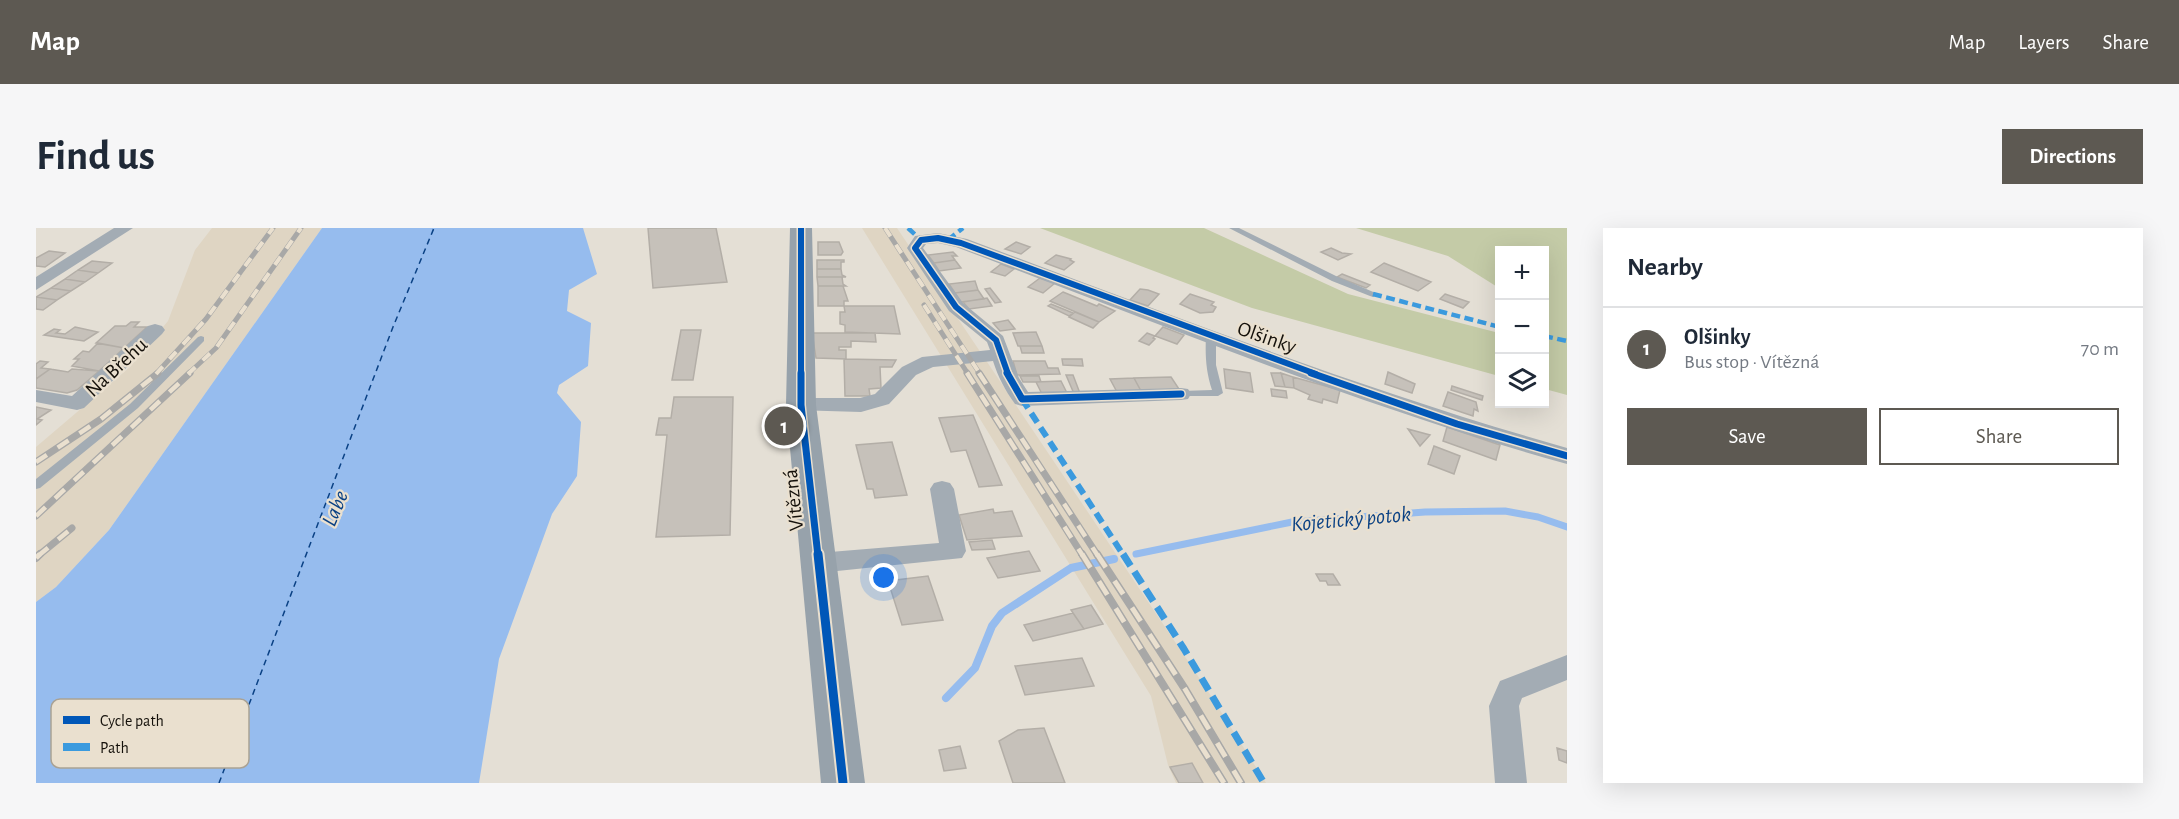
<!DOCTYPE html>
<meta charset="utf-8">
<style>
body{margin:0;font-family:"Alegreya Sans",sans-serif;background:#f6f6f7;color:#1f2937}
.controls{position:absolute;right:18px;top:18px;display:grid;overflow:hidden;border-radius:0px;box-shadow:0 6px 24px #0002}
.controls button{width:54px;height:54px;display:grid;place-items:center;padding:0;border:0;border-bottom:2px solid #e0e1e3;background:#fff;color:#1f2937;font:30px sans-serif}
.you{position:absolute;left:848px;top:350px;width:21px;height:21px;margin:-15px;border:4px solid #fff;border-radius:50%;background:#1a73e8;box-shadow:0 0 0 9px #1a73e833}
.badge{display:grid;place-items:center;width:39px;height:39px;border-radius:50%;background:#5d5952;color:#fff;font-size:20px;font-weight:700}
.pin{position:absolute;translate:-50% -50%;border:3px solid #fff;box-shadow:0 2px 6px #0006}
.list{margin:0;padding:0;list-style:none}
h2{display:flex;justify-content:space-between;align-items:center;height:78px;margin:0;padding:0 24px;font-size:26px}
h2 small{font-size:20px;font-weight:400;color:#747a83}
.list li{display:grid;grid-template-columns:39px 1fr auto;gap:18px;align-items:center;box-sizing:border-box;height:84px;padding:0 24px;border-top:2px solid #e0e1e3}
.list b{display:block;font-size:22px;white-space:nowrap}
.list p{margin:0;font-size:20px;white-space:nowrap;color:#747a83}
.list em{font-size:20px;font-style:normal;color:#747a83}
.actions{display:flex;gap:12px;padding:18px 24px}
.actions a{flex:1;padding:14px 0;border:2px solid #5d5952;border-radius:0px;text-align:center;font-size:21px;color:#5d5952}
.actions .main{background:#5d5952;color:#fff}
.icon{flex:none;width:33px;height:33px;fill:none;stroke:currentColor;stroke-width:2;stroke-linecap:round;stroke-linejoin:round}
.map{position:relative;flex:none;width:1531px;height:555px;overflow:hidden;border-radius:0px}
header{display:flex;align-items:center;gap:36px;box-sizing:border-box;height:84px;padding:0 30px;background:#5d5952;color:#fff}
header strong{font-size:28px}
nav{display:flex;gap:33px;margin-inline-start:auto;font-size:21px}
.intro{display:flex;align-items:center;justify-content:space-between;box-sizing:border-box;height:144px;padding:0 36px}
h1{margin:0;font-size:42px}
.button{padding:15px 27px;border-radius:0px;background:#5d5952;color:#fff;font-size:21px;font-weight:700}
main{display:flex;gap:36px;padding:0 36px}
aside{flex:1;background:#fff;border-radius:0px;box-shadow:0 6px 24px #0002}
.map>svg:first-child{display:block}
.built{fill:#dfd5c3}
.green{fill:#c4cba7}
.water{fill:#96bcee}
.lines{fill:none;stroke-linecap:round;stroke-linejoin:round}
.stream-far1{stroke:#96bcee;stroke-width:7}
.stream{stroke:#96bcee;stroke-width:8}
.ferry{stroke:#0a4184;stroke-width:1.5;stroke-dasharray:6 4.5;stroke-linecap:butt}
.building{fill:#c6c1ba;stroke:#b3aea7;stroke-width:1.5}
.lane{fill:#a3acb4;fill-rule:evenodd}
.street{fill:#a3acb4;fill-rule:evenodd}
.secondary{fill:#97a2ab;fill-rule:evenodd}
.rail-far2-casing{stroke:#a8a8a7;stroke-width:5}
.rail-far1-casing{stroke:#a8a8a7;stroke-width:7}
.rail-casing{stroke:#a8a8a7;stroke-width:8}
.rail-far2{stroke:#eae0cf;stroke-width:4;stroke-dasharray:10;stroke-linecap:butt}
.rail-far1{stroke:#eae0cf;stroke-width:4.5;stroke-dasharray:13;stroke-linecap:butt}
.rail{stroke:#eae0cf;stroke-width:5;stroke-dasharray:16;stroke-linecap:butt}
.quiet-far2{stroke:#3b9ade;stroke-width:4.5;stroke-dasharray:9 4.5;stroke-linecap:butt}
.quiet-far1{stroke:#3b9ade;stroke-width:6;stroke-dasharray:11 6;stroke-linecap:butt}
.quiet{stroke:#3b9ade;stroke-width:7;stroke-dasharray:14 7;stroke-linecap:butt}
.cycleway-far2-casing{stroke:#eae0cf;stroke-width:9}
.cycleway-far1-casing{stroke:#eae0cf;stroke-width:10}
.cycleway-casing{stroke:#eae0cf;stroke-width:13}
.cycleway-far2{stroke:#0057b8;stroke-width:6}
.cycleway-far1{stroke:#0057b8;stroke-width:7}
.cycleway{stroke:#0057b8;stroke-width:9}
.labels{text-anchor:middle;stroke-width:4.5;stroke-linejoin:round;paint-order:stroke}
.street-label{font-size:21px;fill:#15110b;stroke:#eae0cf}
.water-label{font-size:22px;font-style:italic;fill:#0a4184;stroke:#eae0cf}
.key{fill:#eae0cf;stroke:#aaa294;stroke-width:1.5}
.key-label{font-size:16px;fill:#15110b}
</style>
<header>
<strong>Map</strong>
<nav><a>Map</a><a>Layers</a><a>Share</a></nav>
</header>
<div class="intro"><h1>Find us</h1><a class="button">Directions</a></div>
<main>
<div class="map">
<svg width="1531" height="555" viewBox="0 0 1531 555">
<rect width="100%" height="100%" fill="#e4dfd5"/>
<path class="built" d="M176 0H286L73 302 20 359 0 374V219L94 139 132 93 159 22Z
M826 0H861L1168 457 1230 555H1140L1132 537 1115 468Z"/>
<path class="green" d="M1004 0H1168L1312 66 1463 105V148L1216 80Z
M1320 0H1531V167L1509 161 1508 22H1464L1463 60 1412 28Z"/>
<path class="water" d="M286 0H547L561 46 533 62 531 83 555 95 552 138 523 157 521 165 545 194 541 248 516 286 463 431 443 555H0V374L20 359 73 302Z"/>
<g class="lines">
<path class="stream-far1" d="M1100 326 1256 294 1389 284 1469 283 1502 289 1531 299"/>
<path class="stream" d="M910 470 939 440 956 398 966 385 1035 340 1078 331"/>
<path class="ferry" d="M183 555 357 99 398 0"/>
</g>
<path class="building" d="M612 0H680L691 54 617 60Z
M782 14H803L807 24 805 27H782Z
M980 14 994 19 985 26 969 21Z
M1295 20 1306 25 1315 26 1302 32 1285 24Z
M13 23 29 25 9 39 0 38V30Z
M917 24 921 28H916L919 32 898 35 892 27Z
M1020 27 1035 31 1034 32 1038 34 1028 42 1009 35Z
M781 32H808V34H805V41H781Z
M919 32 925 40 903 43 898 35Z
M56 33 76 35 62 45 42 42Z
M1348 35 1395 54 1382 63 1335 44Z
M965 36 978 41 969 48 955 44Z
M781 41H805L806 47 810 49H781Z
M42 42 62 45 49 54 29 51Z
M1306 46 1334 57 1330 60 1301 49Z
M781 49H806L807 56 810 58H782Z
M1004 50 1019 55 1007 65 992 59Z
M29 51 49 54 35 63 15 60Z
M939 53 942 62 919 65 913 56Z
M782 58H807L812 73H808V78H782Z
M15 60 35 63 21 72 0 69Z
M954 60 965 74 959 75 949 61Z
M1104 61 1112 62 1123 66 1112 78 1094 72Z
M942 62 948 71 925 74 919 65Z
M1027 64 1061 78 1063 76 1079 83 1063 94 1014 73Z
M1154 66 1178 74 1175 77 1180 79 1177 84 1164 85 1144 76Z
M1409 66 1433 74 1427 80 1404 71Z
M0 69 21 72 7 82 0 81Z
M951 70 956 78 933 81 927 74Z
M1015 76 1037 85 1033 88 1012 78Z
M808 78H858L864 106 809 104V97L804 96V84H809Z
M1039 84 1063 94 1057 100 1033 89Z
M972 92 979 101 964 103 957 95Z
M95 94H103L98 99H111L88 120 60 115 79 98H90Z
M39 99 62 104 48 113 8 107 18 101 24 102 20 105 29 106Z
M1127 99 1148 107 1141 116 1119 108Z
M645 102H665L657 152H636Z
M1000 104 1006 118H982L977 105Z
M776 105H839L840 114 815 113V119H803V122H810V131L780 130Z
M1111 105 1119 108 1117 110 1119 111 1113 117 1103 113Z
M62 115 88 120 63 143 36 138 43 131H38L47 123 53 124Z
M984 118H1006L1008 125H986Z
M808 131 860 132 856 139H844L845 160 833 161 834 168H809Z
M1026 131H1046L1047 138 1027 137Z
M4 133 12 134 5 140 14 141 0 151V136Z
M977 133H1009L1012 140H1022L1024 146 981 147Z
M14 141 32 144 36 141 63 143 41 162 31 165 0 160V151Z
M1188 141 1214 145 1217 164 1190 160Z
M1352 144 1379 156 1376 165 1349 156Z
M1235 145H1245L1249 159 1239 158Z
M1245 145 1257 149 1258 160 1249 159Z
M1030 147H1037L1045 168H1039Z
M984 148H1003L1005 154H987Z
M1135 149 1143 161 1105 163 1098 150Z
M1257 149 1304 162 1301 175 1287 171 1286 175 1272 171 1274 167 1258 160Z
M1098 150 1105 163 1081 164 1074 151Z
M1025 153 1031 165 1006 166 1000 154Z
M1416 158 1447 168 1446 172 1415 162Z
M1235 161 1250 163 1251 170 1236 168Z
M1412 164 1440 174 1442 183 1438 181 1437 188 1407 178Z
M638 169H697L694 307 620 309 631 207H620L623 190H635Z
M0 179 15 182 1 191 6 192 0 197Z
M937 187 966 257 943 259 930 222 915 224 903 190Z
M1411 199 1464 217 1460 232 1407 213Z
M1372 201 1394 207 1384 218Z
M856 214 871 267 839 270 837 261H831L820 217Z
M1398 218 1424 228 1418 246 1392 236Z
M957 281 958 285 976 283 986 308 931 312 923 287Z
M956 312 959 321 936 322 933 314Z
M993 323 1004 343 962 350 951 330Z
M1280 346H1297L1304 357H1292L1290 353H1284Z
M892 348 907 392 866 397 852 353Z
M1055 377 1067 396 1048 401 1035 382Z
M1037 385 1048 401 997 413 988 397Z
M1046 430 1058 458 989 467 979 438Z
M1008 500 1029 555H977L963 513 982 502Z
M924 518 930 540 908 543 903 522Z
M1521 520 1531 523V535L1523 532Z
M1156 535 1167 555H1143L1134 539Z"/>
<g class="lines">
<path class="lane" d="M1193 0H1203L1302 49 1342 66 1337 69 1334 68 1296 53Z
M1175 106 1180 109V137L1187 165 1182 168H1141L1140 166 1141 164 1145 163 1176 162C1170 144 1169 127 1170 109Z
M165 108 168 109V113L102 180 4 260 0 261V251L94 176 162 109Z"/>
<path class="street" d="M78 0H97L0 62V49Z
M902 5 931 11C1129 85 1327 162 1531 220V236C1323 178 1122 95 920 19L902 15 890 16 887 20 927 75 967 108 983 150 992 164 1145 160 1152 161 1155 166 1152 171 1145 172 986 178 979 176C969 162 962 149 957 133L897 139 880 147 853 176 825 184 758 182 754 177 758 172 765 170H824L839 166 866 139 886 129 954 122 951 114 913 83 871 20 879 8Z
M119 96 126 98 129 102 126 106 48 180 41 182 0 174V162L36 168 112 98Z
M906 253 914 255 918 261 930 323 926 330 782 345 773 342 769 335 773 328 782 325 903 315 894 261 898 255Z
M1531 427V452L1486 470 1483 478 1491 555H1459L1453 478 1464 453Z"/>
<path class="secondary" d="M754 0H776L780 177 829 555H785L750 177Z"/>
<defs>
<path id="rail-far2" d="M849 0 944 146
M888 77 932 146
M120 146 170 91 237 0
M152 146 180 120 265 0"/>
<path id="rail-far1" d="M931 145 1047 328
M943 145 1062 328
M0 234 65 191 122 145
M0 288 154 145
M2 328 36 300"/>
<path id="rail" d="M1046 326 1188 555
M1061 326 1149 461 1205 555
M0 330 4 326"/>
</defs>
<use href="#rail-far2" class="rail-far2-casing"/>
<use href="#rail-far1" class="rail-far1-casing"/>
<use href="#rail" class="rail-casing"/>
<use href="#rail-far2" class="rail-far2"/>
<use href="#rail-far1" class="rail-far1"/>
<use href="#rail" class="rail"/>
<path class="quiet-far2" d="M872 0 885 12
M912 12 927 0
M1337 66 1464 99
M1508 108 1531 113"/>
<path class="quiet-far1" d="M986 171 1088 328"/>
<path class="quiet" d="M1087 326 1148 421 1228 555"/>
<defs>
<path id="cycleway-far2" d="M765 0V146
M972 146 960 112 920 79 879 20 885 12 902 10 925 15 1280 146"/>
<path id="cycleway-far1" d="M765 145V177L782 328
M971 145 986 171 1145 166
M1275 145 1421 196 1531 228"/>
<path id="cycleway" d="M782 326 807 555"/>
</defs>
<use href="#cycleway-far2" class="cycleway-far2-casing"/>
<use href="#cycleway-far1" class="cycleway-far1-casing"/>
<use href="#cycleway" class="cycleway-casing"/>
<use href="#cycleway-far2" class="cycleway-far2"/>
<use href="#cycleway-far1" class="cycleway-far1"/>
<use href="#cycleway" class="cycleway"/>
</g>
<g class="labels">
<g class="street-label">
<text transform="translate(1231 109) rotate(19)" y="7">Olšinky</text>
<text transform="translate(80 139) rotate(-43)" y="7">Na Břehu</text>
<text transform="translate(757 272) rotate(-96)" y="7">Vítězná</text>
</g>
<g class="water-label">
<text transform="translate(298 280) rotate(-67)" y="8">Labe</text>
<text transform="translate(1315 290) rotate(-5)" y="8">Kojetický potok</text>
</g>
</g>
<rect x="15" y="471" width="198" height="69" rx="9" class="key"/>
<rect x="27" y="488" width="27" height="8" fill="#0057b8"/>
<rect x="27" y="515" width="27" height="8" fill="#3b9ade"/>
<g class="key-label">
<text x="64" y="498">Cycle path</text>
<text x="64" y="525">Path</text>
</g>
</svg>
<div class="controls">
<button>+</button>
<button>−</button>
<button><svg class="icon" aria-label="layers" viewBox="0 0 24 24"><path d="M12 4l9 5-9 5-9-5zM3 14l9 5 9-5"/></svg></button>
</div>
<div class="you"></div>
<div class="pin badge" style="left:748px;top:198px">1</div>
</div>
<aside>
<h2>Nearby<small></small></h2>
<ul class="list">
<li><span class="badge">1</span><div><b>Olšinky</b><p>Bus stop · Vítězná</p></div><em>70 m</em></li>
</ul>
<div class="actions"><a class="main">Save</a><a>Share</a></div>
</aside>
</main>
